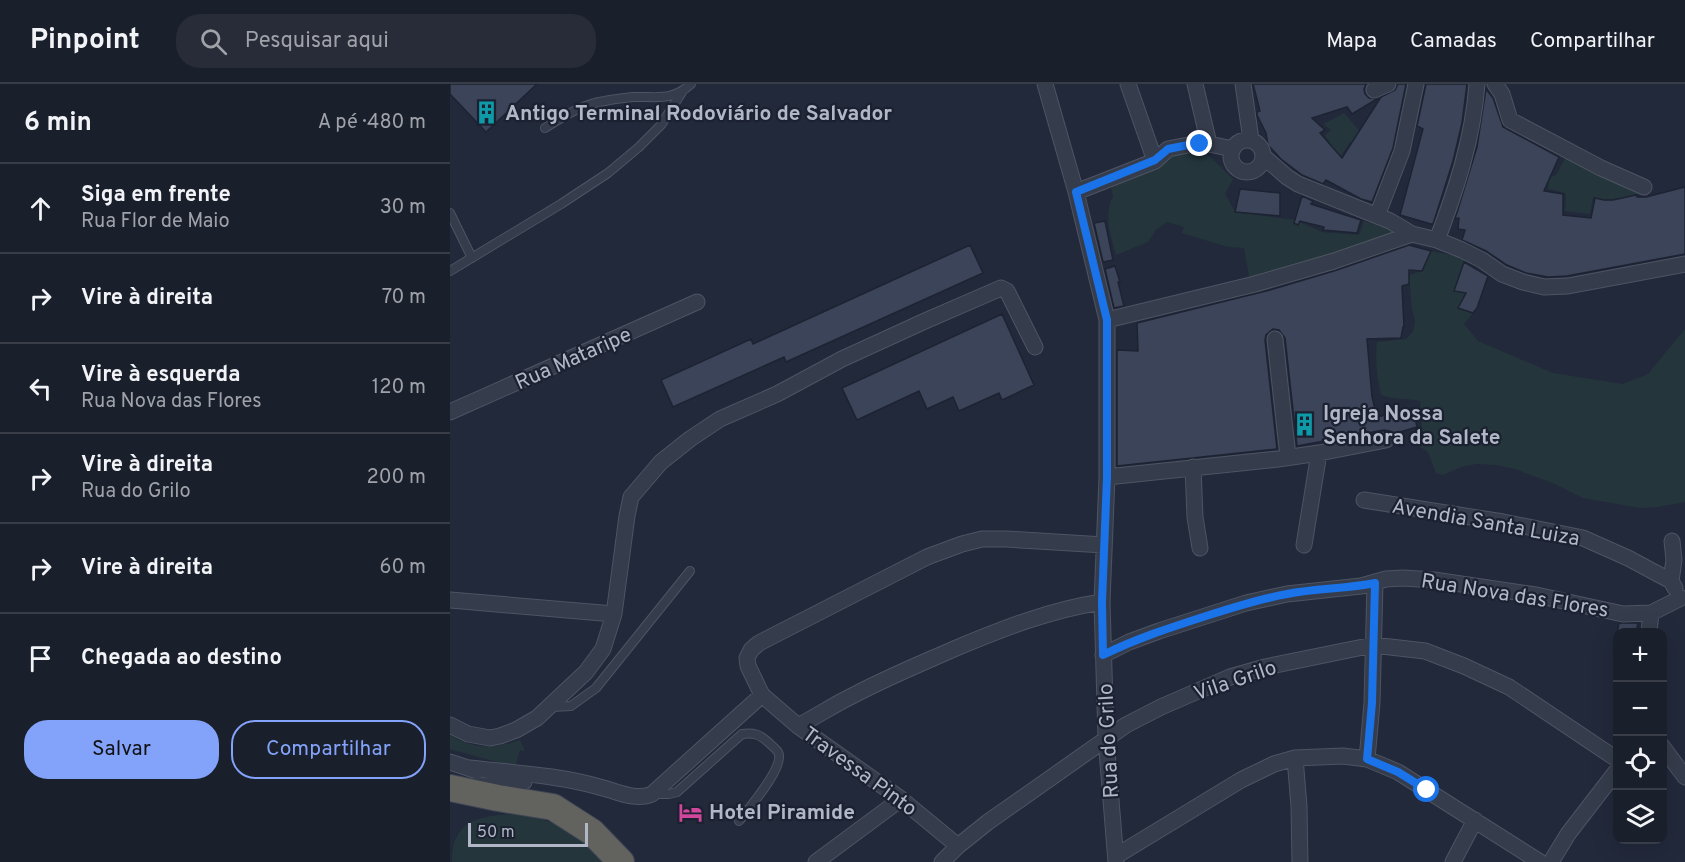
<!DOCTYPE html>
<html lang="pt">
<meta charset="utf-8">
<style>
body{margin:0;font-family:Overpass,sans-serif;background:#272c38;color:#f1f3f6}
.controls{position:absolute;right:18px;bottom:18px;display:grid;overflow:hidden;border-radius:12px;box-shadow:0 6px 24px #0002}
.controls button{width:54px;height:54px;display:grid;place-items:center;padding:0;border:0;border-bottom:2px solid #383d48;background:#1a1f2c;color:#f1f3f6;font:30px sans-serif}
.scale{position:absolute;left:18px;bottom:15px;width:120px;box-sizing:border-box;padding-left:6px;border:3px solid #b1b7c7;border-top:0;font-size:16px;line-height:21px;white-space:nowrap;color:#b1b7c7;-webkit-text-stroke:4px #1b2130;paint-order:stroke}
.stop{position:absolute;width:18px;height:18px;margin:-14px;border:4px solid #1a73e8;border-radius:50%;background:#fff}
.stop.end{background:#1a73e8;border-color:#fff;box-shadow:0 2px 6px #0008}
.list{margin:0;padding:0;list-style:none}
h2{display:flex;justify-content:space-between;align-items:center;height:78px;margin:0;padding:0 24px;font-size:26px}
h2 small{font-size:20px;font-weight:400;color:#9fa2a9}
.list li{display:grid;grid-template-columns:39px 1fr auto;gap:18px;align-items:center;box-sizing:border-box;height:90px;padding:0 24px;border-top:2px solid #383d48}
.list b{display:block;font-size:22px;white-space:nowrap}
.list p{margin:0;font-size:20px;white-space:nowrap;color:#9fa2a9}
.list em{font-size:20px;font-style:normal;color:#9fa2a9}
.actions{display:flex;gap:12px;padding:18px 24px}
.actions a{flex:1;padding:14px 0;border:2px solid #83a3fa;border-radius:24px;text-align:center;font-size:21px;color:#83a3fa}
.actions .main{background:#83a3fa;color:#111}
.icon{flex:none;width:33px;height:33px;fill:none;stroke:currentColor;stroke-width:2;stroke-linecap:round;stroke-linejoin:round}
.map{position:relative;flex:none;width:1235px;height:778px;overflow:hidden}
header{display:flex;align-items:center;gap:36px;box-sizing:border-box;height:84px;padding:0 30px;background:#1a1f2c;border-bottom:2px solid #383d48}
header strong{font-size:28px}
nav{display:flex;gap:33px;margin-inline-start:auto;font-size:21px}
.search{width:420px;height:54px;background:#272c38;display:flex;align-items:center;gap:15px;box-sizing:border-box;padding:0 21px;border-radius:24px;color:#9fa2a9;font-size:22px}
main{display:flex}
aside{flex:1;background:#1a1f2c}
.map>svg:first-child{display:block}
.green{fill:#24363c}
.building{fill:#3b4459;stroke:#1d2332;stroke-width:1.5}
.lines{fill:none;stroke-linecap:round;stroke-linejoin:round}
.service-casing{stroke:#4e5463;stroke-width:10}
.minor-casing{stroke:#4e5463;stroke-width:17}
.trunk-casing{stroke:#3e4453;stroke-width:28}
.service{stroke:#353c4b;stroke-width:8}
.minor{stroke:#353c4b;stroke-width:15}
.trunk{stroke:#62625f;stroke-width:26}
.route{stroke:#1a73e8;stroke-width:8}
.labels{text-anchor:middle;stroke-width:4.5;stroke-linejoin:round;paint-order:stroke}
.poi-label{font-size:21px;font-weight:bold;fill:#b1b7c7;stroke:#1b2130;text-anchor:start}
.street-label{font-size:21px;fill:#b1b7c7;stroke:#1b2130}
</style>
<header>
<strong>Pinpoint</strong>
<div class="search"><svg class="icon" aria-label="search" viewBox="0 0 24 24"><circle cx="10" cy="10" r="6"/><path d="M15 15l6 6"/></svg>Pesquisar aqui</div>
<nav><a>Mapa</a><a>Camadas</a><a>Compartilhar</a></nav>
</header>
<main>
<aside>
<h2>6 min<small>A pé · 480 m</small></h2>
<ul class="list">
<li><svg class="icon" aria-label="ahead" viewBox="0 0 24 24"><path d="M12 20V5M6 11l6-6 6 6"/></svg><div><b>Siga em frente</b><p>Rua Flor de Maio</p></div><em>30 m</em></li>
<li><svg class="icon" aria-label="right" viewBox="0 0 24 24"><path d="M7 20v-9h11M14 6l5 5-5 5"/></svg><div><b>Vire à direita</b></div><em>70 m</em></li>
<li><svg class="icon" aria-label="left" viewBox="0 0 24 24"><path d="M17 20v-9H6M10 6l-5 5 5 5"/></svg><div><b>Vire à esquerda</b><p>Rua Nova das Flores</p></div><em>120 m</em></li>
<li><svg class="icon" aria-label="right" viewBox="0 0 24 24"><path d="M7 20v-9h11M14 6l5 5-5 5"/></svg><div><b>Vire à direita</b><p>Rua do Grilo</p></div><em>200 m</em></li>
<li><svg class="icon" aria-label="right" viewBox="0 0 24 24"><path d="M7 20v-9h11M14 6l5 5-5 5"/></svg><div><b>Vire à direita</b></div><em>60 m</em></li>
<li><svg class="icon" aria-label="arrive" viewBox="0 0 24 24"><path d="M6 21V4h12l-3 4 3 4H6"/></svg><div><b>Chegada ao destino</b></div></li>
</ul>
<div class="actions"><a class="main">Salvar</a><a>Compartilhar</a></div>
</aside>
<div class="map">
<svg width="1235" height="778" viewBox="0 0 1235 778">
<rect width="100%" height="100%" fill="#22293b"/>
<path class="green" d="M894 29 920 59 914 69 900 58 890 73 876 61 880 58 875 52 881 46 874 40Z
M720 66 754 67 783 95 775 110 785 128 845 136 872 148 909 151 914 137 954 151 800 197 794 164 778 163 732 149 734 143 717 138 706 146 698 158 666 171C661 151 653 131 663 112L660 99Z
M1118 69 1197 107C1179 112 1162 119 1143 113L1140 130 1115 127 1116 109 1098 105 1099 94 1106 91Z
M980 167 1016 174 1004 206 1015 209 1009 224 1023 229 1014 240 1028 257 1103 289 1173 300 1198 290 1235 245V418L1207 423 1190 424 1133 414 1105 400 1065 385 1046 381 1026 380 1011 383 993 391 986 389 978 368 970 363 972 335 970 317C955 314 945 316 931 311 927 293 925 276 927 258L956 255 963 248 965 238 962 225 959 191 972 187Z
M0 650C21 666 46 665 70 656L75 667 70 666 65 683 0 665Z
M70 730C110 738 131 750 160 778H2C1 733 36 731 70 730Z"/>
<path class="building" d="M0 0H87L36 48 0 10Z
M803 0H916L914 5 915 10 919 14 927 15 902 30 897 23 862 34 875 46 870 49 892 74 931 13 945 6 948 0H956L943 64 922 118 911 115 876 96 873 100 852 91 831 75 818 61 816 49 807 31V28L810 27Z
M976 0H1017L1012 39 1003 77 991 115 983 140H981L950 131 973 45 967 42Z
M1036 5 1043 14 1053 43 1109 73 1094 107 1113 110V131L1141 134 1145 114 1154 116H1163L1186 111 1187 113H1196L1235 103V170L1117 192 1098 193 1076 189 1057 181 1036 167 1012 156 1015 146 1008 145 1009 134 1005 135 1027 63Z
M790 105 830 109V132L785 128Z
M852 112 863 117 861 120 911 136 907 149 873 146 874 143 850 137 848 141 844 139Z
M655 137 663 176 653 178 644 139Z
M520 161 533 189 336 278 334 273 223 323 211 296 301 255 303 260Z
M959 161 981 167 972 187 959 186V200L952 202 954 243H953L951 254 917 255 922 313 927 333 963 324 967 343 943 350 940 347 934 346 847 362 835 254 829 246 823 245 816 251 815 256 827 365 667 382V266L688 267 687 239 820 206 887 186Z
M1014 178 1038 192 1027 224 1023 229 1008 224 1016 209 1004 207Z
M665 182 670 198H668L674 222 664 224 655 185Z
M552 230 584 301 552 316 549 309 509 327 503 313 477 325 469 307 407 336 392 304Z
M1169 539H1188L1186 549H1167Z"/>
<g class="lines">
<defs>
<path id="service" d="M95 44C114 32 132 20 155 17 164 15 174 14 183 13 207 12 221 18 241 0
M0 129 22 174
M0 187 111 120 158 89 189 63 211 41 232 8
M102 623 121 622 146 604 240 487
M204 710H219L227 708 292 650C304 648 310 651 318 658 321 661 326 665 328 668 336 682 298 725 289 737"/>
<path id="minor" d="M595 0 626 108 657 236V393L652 518 656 654 666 778
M678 0 705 77
M745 0 759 60
M793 0 801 56
M1045 0 1052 10 1060 36 1151 84 1194 103
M924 6 938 0
M781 72a16 16 0 1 1 32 0a16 16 0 1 1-32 0Z
M814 73 837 93 848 100 940 137 962 150 987 156 1012 166 1032 176 1052 190 1073 198 1094 203 1118 202 1235 180
M626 108 705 77 718 65 743 60H759L783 65
M927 132 952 67 966 0
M987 156C1006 106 1023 55 1027 0
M657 236 805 200 884 177 962 150
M825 255 838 373
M0 328 247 218
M743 383 745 433 750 464
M657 393 828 375 869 369 936 356
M914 416 1053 438 1133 454 1178 474 1221 497
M1222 457 1224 476 1221 497 1225 504
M854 461 869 369
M0 516 164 530
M1199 548 1201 529
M653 571 679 558 709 547 796 519 837 510 911 502 936 495 953 494 984 496 1086 511 1173 530 1201 529 1231 514
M0 641 18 650 40 654 50 652 66 646 87 634 136 588 153 565 164 530 177 432 181 413 211 378 240 355 270 335 327 310 392 275 475 237 551 204 557 207 585 263
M348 642C367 632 385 620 404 611 436 594 470 580 504 565 552 545 599 526 652 518
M1212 662 1235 693
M845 674 849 722 850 778
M917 675 922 619 925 499
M0 678 27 687
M19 684C63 689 110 691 153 704 169 708 186 717 202 710L312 611
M23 702 74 698
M508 762 451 715 348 642 312 611 298 582 297 574 301 566 309 559 477 473 512 460 532 455H556L654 461
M666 772 791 696 824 680 845 674 893 672 917 675 948 688 1090 778
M366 778 451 715
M492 778 508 762 538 738 676 641 711 623 780 593 815 583 923 561 975 567 1014 582 1059 603 1168 676
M1003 778 1025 736
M1101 778 1118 750 1168 685"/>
<path id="trunk" d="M0 704 48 714 103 723 142 748 171 778"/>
</defs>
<use href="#service" class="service-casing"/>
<use href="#minor" class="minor-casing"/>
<use href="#trunk" class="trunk-casing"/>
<use href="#service" class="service"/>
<use href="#minor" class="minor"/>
<use href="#trunk" class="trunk"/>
</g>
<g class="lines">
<path class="route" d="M750 60H743L718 65 705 76 626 108 657 236V393L652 518 653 571C685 555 719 544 753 533 781 524 808 515 837 510 866 504 896 505 925 499L922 619 917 675 948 688 977 706"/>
</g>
<defs>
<symbol id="building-bare" viewBox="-9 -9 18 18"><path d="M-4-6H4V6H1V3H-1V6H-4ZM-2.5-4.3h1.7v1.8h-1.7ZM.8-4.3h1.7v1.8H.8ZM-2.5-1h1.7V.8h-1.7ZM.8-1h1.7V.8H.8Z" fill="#0f9aa8" stroke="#1b2130" stroke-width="2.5" paint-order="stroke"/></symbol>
<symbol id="hotel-bare" viewBox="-9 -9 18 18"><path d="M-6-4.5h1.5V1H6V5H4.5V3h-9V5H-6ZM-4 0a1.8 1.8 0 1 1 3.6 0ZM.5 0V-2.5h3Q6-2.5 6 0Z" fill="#d1479c" stroke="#1b2130" stroke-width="2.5" paint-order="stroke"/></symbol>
</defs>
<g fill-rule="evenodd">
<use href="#building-bare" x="20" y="12" width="33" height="33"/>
<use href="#building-bare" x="838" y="324" width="33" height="33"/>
<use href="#hotel-bare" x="224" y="712" width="33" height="33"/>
</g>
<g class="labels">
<g class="poi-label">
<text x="55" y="36">Antigo Terminal Rodoviário de Salvador</text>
<text x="873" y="336">Igreja Nossa<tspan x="873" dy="24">Senhora da Salete</tspan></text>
<text x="259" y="735">Hotel Piramide</text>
</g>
<g class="street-label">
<text transform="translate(123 274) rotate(-24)" y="7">Rua Mataripe</text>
<text transform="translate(1036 438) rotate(10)" y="7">Avendia Santa Luiza</text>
<text transform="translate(1065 511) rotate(9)" y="7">Rua Nova das Flores</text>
<text transform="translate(785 596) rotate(-19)" y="7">Vila Grilo</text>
<text transform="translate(658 657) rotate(-93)" y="7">Rua do Grilo</text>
<text transform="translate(410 687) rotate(36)" y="7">Travessa Pinto</text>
</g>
</g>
</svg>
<div class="controls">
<button>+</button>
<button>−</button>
<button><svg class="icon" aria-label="locate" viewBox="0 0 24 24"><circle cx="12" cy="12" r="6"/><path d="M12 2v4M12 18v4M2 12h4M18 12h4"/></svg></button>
<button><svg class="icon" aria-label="layers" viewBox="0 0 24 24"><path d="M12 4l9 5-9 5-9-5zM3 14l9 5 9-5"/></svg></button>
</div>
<div class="scale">50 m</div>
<div class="stop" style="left:977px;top:706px"></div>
<div class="stop end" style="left:750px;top:60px"></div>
</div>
</main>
